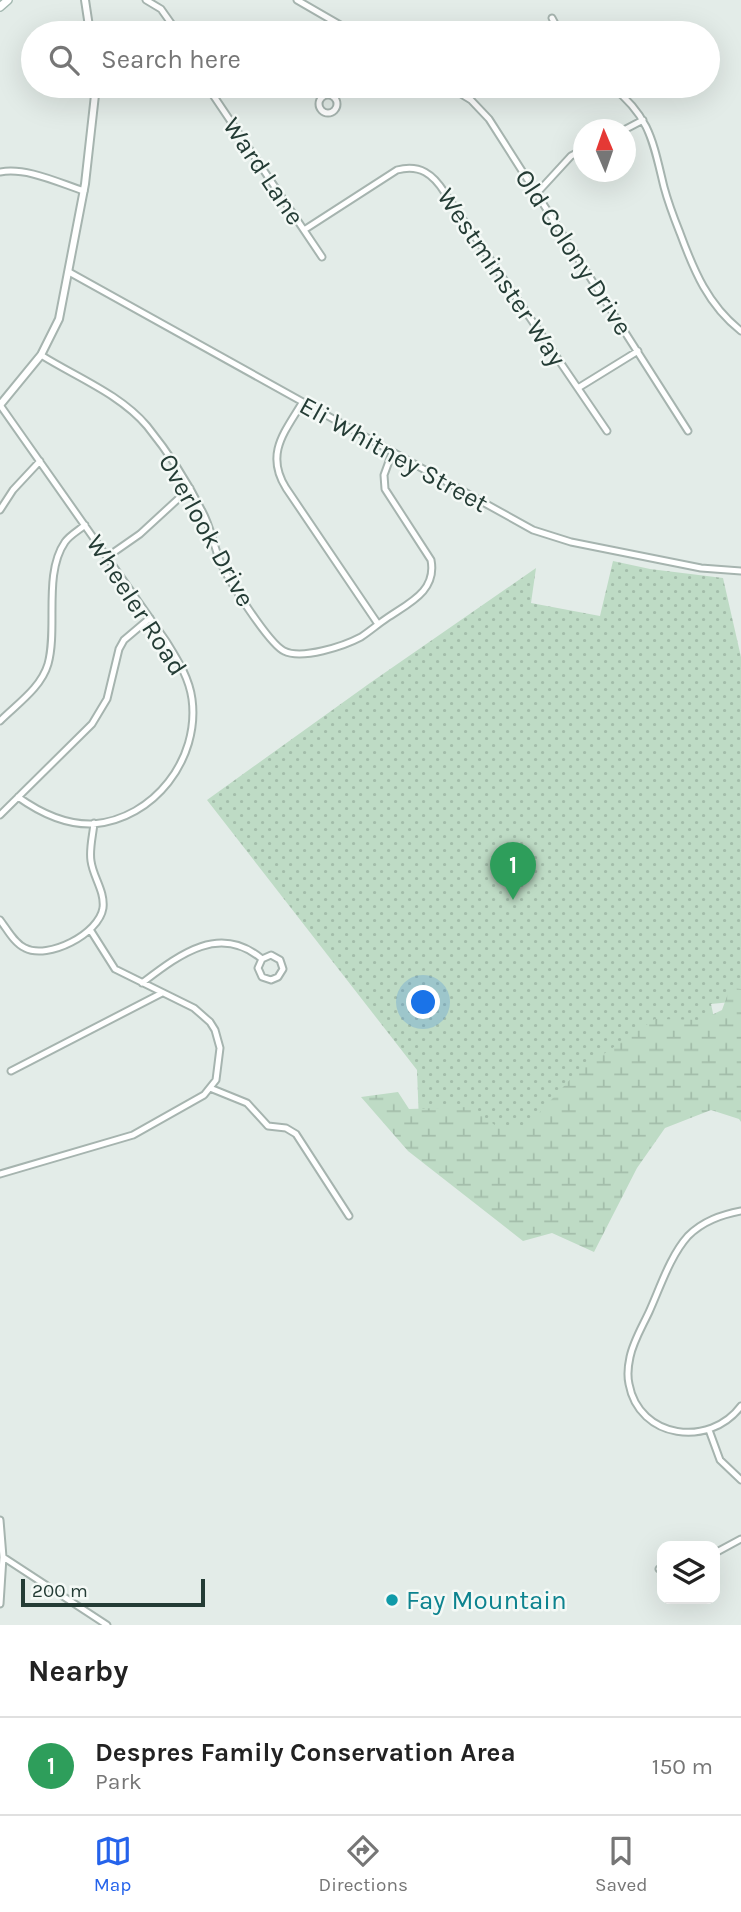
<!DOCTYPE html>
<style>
body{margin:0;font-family:Karla,sans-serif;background:#f6f6f6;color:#222}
.controls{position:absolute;right:21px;bottom:21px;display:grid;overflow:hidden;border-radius:14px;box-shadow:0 7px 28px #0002}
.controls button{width:63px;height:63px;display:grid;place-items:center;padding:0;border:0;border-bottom:2px solid #e0e0e0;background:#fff;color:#222;font:35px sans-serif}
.compass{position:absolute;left:573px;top:119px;width:63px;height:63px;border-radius:50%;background:#fff;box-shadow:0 7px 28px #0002;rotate:358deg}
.scale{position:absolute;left:21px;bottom:18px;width:184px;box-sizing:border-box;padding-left:7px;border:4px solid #243c35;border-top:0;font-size:19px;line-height:24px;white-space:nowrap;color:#243c35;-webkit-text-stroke:5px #f4f9f6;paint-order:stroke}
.you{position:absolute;left:424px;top:1003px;width:24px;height:24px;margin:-18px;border:5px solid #fff;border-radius:50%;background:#1a73e8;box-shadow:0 0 0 10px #1a73e833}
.badge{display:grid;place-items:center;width:46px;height:46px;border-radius:50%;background:#2563eb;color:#fff;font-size:23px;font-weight:700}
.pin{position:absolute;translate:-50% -58px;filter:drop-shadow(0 2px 4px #0008)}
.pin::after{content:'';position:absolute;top:37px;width:24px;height:21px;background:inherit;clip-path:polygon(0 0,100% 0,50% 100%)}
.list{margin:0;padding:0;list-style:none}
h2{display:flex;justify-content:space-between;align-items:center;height:91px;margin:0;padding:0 28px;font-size:30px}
h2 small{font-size:23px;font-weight:400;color:#767676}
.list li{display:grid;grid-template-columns:46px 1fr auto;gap:21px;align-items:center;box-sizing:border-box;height:98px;padding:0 28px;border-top:2px solid #e0e0e0}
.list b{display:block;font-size:26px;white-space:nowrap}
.list p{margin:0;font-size:23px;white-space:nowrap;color:#767676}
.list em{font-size:23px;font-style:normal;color:#767676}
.icon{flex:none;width:38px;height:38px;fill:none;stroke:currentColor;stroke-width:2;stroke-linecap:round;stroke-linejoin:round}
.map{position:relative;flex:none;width:741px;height:1625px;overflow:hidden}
.search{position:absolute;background:#fff;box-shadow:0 7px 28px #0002;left:21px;right:21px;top:21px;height:77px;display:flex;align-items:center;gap:18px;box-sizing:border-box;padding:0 24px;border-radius:38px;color:#767676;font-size:26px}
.sheet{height:189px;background:#fff}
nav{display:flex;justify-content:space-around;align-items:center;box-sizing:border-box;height:98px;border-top:2px solid #e0e0e0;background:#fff;font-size:19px;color:#767676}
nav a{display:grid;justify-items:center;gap:4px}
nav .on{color:#2563eb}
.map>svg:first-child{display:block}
.green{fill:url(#green-dots)}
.wetland{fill:url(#wetland-marsh)}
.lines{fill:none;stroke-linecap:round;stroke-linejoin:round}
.minor-casing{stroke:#a6b4af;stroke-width:9}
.tertiary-casing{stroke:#a6b4af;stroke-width:10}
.secondary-casing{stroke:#a2b7af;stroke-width:10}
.minor{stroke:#fff;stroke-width:5}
.tertiary{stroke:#fff;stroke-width:6}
.secondary{stroke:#fff;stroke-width:7}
.culture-dot{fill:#0f9aa8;stroke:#f4f9f6;stroke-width:2.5}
.labels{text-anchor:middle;stroke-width:5;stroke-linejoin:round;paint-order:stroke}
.street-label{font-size:26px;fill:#243c35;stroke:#f4f9f6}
.culture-label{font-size:26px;fill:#0d838f;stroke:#f4f9f6;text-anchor:start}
</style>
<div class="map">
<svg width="741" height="1625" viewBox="0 0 741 1625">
<defs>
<pattern id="green-dots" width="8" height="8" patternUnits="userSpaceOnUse" patternTransform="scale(1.75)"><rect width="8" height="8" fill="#bedbc5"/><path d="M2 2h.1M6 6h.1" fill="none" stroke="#a3bdaa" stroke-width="1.8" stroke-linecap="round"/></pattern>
<pattern id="wetland-marsh" width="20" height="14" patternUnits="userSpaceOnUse" patternTransform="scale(1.75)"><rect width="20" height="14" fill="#bedbc5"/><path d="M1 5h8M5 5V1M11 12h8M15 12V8" fill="none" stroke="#a3bdaa"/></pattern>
</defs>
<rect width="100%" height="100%" fill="#e3ece8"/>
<path class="green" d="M613 561 650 569 723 578 741 657V1001L711 1004 719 1041 576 1147 420 1149 417 1070 207 800 370 683 536 568 531 603 600 616Z"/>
<path class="wetland" d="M730 988 741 989V1122L739 1119 711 1110 665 1128 637 1168 594 1252 552 1233 523 1241 408 1151 361 1097 398 1092 409 1109 471 1107 496 1126H527L577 1072 655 1019 701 1020 722 1010Z"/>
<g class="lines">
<defs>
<path id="minor" d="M146 0 161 9 178 33
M297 0 354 33
M552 18 560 33
M207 86 322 257
M448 86 471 100 489 119 688 431
M611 86C650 116 653 142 664 187 668 202 674 218 680 233 694 271 708 305 741 331
M319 104a9 9 0 1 1 18 0a9 9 0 1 1-18 0Z
M624 130 643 120
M0 172C27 167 59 183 84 191
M537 193 571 156 584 149
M304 230 397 170C420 164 433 174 445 193L607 431
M69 272 533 530 571 542 701 568 741 571
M41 355C76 377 120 394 147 426 168 452 187 481 202 511 211 527 213 544 220 561 227 578 269 644 284 651 302 660 344 646 361 637 370 631 378 624 387 618 409 603 437 591 431 560L385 489 384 475 392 453
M578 388 638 351
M302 403C284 433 265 454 286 488L378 624
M0 405 166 641C177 659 189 677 192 699 200 759 154 819 93 824 66 825 39 812 18 797
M0 510 13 490 40 461
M107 557 140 534 190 488
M0 721C17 704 41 688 48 664 58 628 43 574 65 542 70 535 78 531 85 525
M0 815 92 724 107 699 119 649 124 640 150 618
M0 920C7 929 14 943 25 948 48 960 99 934 103 908 105 891 93 877 91 861 89 849 93 835 94 823
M142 983C179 955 219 923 262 959L258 968 262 977 271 980 278 977 283 969 280 960 271 955 262 959
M11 1071 162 993
M210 1088 247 1103 268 1126 286 1128 296 1134 349 1216
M0 1174 133 1135 204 1095 216 1080 220 1048 215 1030 210 1022 194 1008 115 969 91 931
M741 1211C721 1215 703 1221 688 1236 670 1256 660 1288 649 1312 642 1327 633 1342 630 1357 628 1366 627 1375 629 1384 639 1439 710 1448 741 1406
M709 1430 720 1460 741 1480
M0 1520 3 1557 0 1604
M715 1553 741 1539
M3 1557 107 1625
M659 1569 662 1568"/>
<path id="tertiary" d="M85 0 90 33
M0 405 41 355 59 319 85 184 96 86"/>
<path id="secondary" d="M0 7 8 0"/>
</defs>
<use href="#minor" class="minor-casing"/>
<use href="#tertiary" class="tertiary-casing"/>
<use href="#secondary" class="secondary-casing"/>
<use href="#minor" class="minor"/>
<use href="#tertiary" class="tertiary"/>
<use href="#secondary" class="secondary"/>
</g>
<circle class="culture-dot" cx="392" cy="1600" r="7"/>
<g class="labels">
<g class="street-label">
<text transform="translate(264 171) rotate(56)" y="9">Ward Lane</text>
<text transform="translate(574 252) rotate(57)" y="9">Old Colony Drive</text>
<text transform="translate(502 277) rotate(56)" y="9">Westminster Way</text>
<text transform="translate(394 454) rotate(29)" y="9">Eli Whitney Street</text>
<text transform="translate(207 530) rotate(61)" y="9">Overlook Drive</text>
<text transform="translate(137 605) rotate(57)" y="9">Wheeler Road</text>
</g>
<g class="culture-label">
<text x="406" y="1609">Fay Mountain</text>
</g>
</g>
</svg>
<div class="controls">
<button><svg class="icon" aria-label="layers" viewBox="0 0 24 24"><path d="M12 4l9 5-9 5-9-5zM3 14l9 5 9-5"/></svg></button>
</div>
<svg class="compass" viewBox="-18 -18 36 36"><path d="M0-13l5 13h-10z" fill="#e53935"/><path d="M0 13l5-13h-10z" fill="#767676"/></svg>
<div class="scale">200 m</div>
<div class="you"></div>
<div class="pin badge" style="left:513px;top:900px;background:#2e9e5b">1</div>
<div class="search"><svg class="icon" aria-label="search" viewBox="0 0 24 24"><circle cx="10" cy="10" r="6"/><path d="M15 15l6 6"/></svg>Search here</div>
</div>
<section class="sheet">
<h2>Nearby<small></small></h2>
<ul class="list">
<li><span class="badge" style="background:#2e9e5b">1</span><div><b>Despres Family Conservation Area</b><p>Park</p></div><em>150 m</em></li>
</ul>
</section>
<nav>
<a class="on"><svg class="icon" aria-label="map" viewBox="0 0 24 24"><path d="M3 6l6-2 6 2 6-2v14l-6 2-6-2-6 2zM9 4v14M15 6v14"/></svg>Map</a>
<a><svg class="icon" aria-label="directions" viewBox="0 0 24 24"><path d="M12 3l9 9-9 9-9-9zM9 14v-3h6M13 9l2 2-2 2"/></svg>Directions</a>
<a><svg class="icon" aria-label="saved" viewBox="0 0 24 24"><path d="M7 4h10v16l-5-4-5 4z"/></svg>Saved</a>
</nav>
